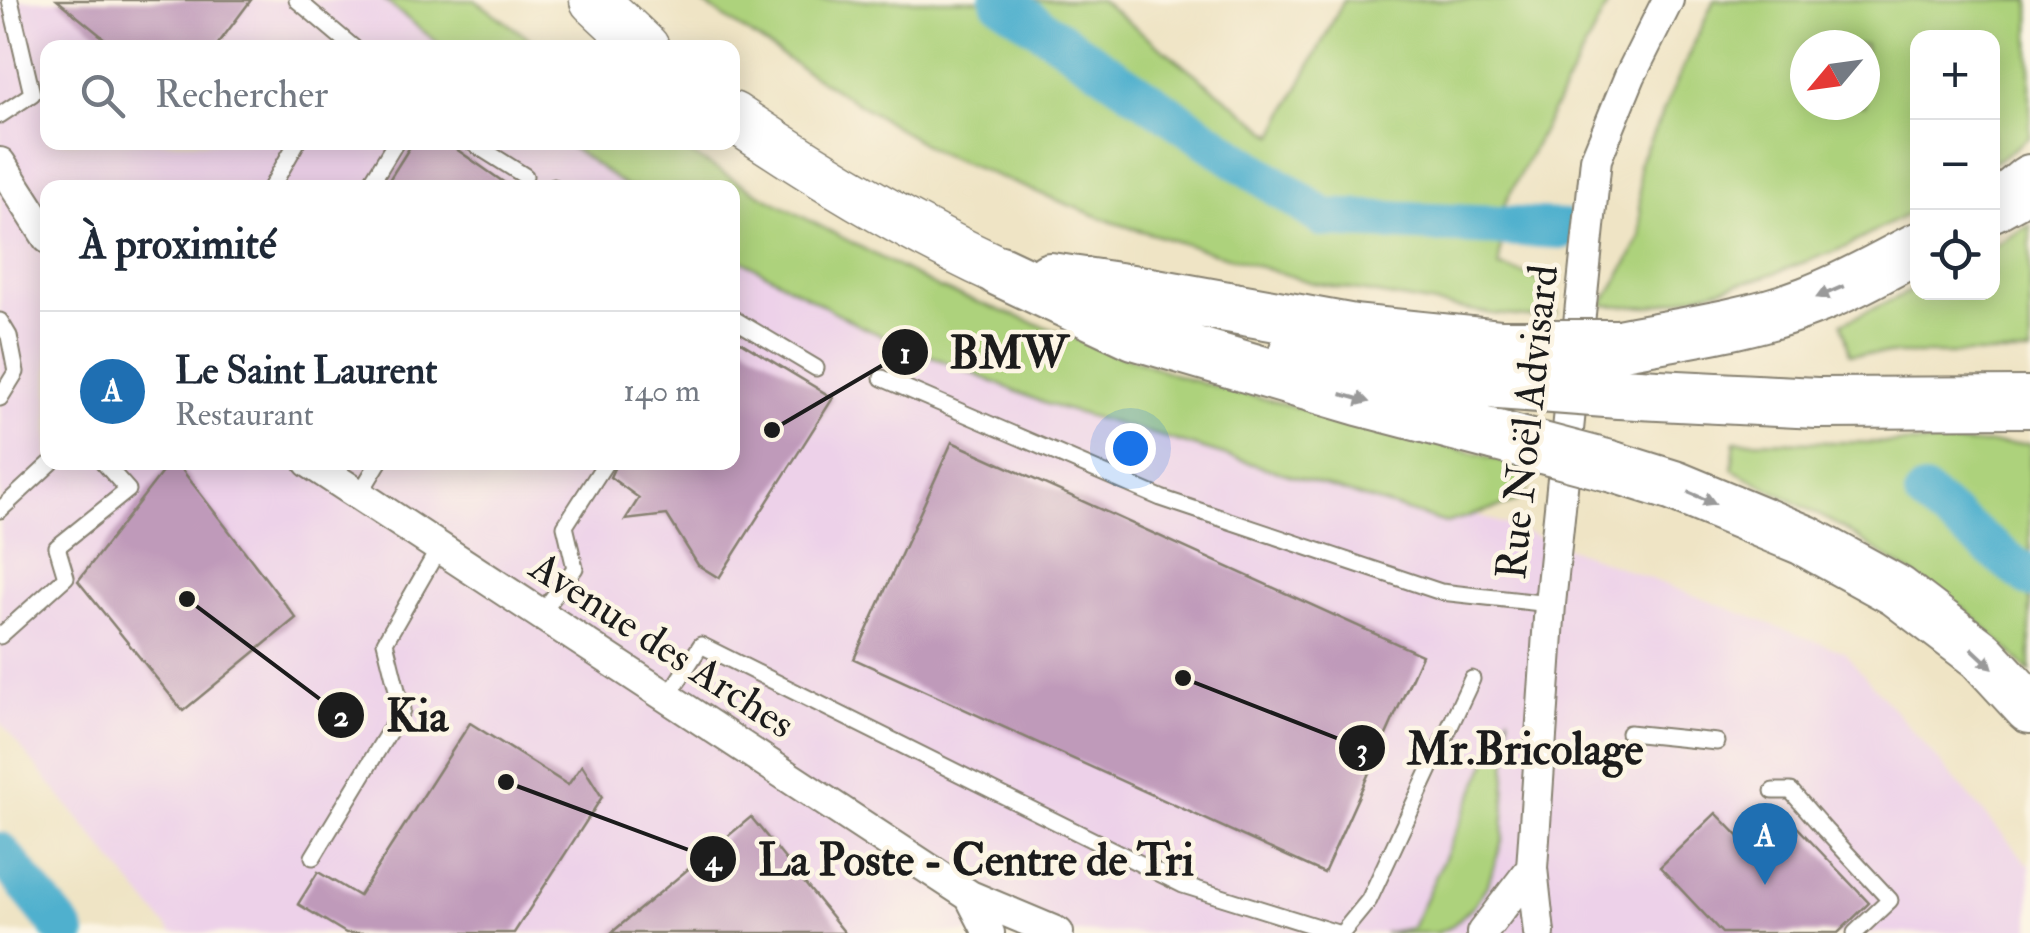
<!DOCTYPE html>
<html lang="fr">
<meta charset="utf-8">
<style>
body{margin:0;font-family:"IM FELL Double Pica",serif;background:#f6f6f7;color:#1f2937}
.controls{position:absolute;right:30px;top:30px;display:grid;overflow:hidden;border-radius:20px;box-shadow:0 5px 25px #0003}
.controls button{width:90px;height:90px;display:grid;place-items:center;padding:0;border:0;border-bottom:2px solid #e0e1e3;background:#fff;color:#1f2937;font:50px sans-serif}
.compass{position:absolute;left:1790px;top:30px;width:90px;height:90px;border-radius:50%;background:#fff;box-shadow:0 5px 25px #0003;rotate:241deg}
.you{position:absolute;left:1130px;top:448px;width:35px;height:35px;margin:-25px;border:8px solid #fff;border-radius:50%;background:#1a73e8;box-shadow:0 0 0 15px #1a73e833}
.badge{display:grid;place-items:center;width:65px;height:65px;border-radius:50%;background:#1f6fb2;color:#fff;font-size:32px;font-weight:700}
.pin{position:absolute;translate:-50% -82px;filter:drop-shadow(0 2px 5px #0008)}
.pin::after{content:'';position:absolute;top:52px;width:35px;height:30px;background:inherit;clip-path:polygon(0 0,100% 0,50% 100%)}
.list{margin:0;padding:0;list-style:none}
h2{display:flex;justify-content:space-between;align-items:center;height:130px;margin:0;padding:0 40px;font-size:42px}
h2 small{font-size:32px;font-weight:400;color:#747a83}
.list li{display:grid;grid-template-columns:65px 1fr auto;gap:30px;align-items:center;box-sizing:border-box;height:160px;padding:0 40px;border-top:2px solid #e0e1e3}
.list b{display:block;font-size:38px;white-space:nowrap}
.list p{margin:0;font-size:32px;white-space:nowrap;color:#747a83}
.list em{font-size:32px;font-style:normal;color:#747a83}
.icon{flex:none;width:55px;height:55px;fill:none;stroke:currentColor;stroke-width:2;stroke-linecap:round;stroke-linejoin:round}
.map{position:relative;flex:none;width:2030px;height:933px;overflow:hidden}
.search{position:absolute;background:#fff;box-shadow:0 5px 25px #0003;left:40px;top:40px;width:700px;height:110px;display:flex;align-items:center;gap:25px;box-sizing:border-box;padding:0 35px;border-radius:20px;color:#747a83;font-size:38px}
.panel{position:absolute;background:#fff;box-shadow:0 5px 25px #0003;left:40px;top:180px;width:700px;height:290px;border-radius:20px}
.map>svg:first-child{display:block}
.built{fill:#edd1e9}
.green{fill:#add27c;stroke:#64774c;stroke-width:2.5;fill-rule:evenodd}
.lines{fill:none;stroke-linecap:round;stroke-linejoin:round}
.canal{stroke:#4fb0ce;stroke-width:40}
.building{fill:#bf9aba}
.service-casing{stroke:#868070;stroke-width:19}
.minor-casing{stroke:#868070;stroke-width:34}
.primary-casing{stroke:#868070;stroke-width:51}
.trunk-casing{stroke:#868070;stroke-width:54}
.service{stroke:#fff;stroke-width:15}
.minor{stroke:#fff;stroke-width:30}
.primary{stroke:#fff;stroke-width:48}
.trunk{stroke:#fff;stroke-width:50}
.trunk-bridge-casing{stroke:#868070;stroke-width:54;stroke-linecap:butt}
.trunk-bridge{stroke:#fff;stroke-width:50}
.oneway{fill:#999}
.labels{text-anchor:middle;stroke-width:9;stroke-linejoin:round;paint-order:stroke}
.street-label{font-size:42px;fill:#1c1c1c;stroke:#fcf5e5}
.leader{fill:none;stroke:#1c1c1c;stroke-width:4}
.callout-dot{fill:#1c1c1c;stroke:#fcf5e5;stroke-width:4}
.mark-label{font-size:30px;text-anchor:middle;font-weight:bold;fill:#fff}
.callout-label{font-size:45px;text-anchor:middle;font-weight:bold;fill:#1c1c1c;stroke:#fcf5e5;stroke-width:9;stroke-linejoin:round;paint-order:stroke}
</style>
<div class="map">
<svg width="2030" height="933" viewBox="0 0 2030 933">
<rect width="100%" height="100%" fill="#fcf5e5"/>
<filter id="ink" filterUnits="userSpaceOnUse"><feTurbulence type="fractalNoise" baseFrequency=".01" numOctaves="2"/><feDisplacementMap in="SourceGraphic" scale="20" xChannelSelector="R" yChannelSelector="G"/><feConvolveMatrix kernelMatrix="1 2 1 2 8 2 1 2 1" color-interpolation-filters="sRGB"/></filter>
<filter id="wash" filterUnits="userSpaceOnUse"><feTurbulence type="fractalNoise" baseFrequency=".0048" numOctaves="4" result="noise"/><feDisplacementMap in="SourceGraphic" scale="40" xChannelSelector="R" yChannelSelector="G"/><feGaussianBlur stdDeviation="2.25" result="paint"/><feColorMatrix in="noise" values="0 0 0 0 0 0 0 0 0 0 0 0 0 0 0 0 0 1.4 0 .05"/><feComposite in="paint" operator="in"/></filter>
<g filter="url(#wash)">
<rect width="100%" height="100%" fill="#efe4c5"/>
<path class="built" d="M0 0H421L494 47 48 48V142L640 143 709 187 48 188V462H732L733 203 1179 420 1507 525 1844 652 2030 866V933H172L0 722Z"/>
<path class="green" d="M384 0H475L541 47H443Z
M698 0H1100L1274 135 1344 0H1610L1504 205 1499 267C1538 277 1541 275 1557 314L1527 317 1493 314 1313 283 1112 222 936 152 801 68Z
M1714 0H2030V137L1993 163 1992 38H1918L1917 209 1846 247 1761 278 1649 307 1602 305 1627 264 1641 237 1639 164ZM1805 45H1865V105H1805Z
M565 143H672L761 195 939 288 1187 379 1541 470 1516 502 1446 523 1174 440 1046 404 862 327 733 255 732 188 627 187Z
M2030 225V354H1850L1842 323 1917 288 1918 292H1992L1993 247Z
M1735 441 2030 444V672L1968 612 1843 528 1732 469Z
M1509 715 1503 839 1488 884 1474 905 1451 927 1437 933H1384L1412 928Z"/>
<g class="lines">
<path class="canal" d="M1000 0 1324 218 1562 229
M1924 495 2030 578
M0 852 66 933"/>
</g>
<g id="blocks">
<path class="building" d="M57 0H251L215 48H116Z
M413 142H446L512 188H384Z
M732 337 833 398 719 578 698 565 667 515 625 520 639 498 610 477 617 462H732Z
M952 442 1422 655 1324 873 854 659Z
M170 462H176L296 618 183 711 78 581Z
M470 723 568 785 582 765 602 797 514 933H346L298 904 318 872 359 896Z
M1783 812 1869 903 1838 933H1722L1660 867 1716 813 1748 846Z
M751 817 845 933H611Z"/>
</g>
</g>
<g filter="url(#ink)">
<use href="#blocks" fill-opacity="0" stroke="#868070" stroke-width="2.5"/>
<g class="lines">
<defs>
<path id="service" d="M297 0 354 48
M0 115 32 94 10 0
M471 142 525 176
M271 188 297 142
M368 188 396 142
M554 188V187
M732 318 816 368
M0 321 9 336 16 372 0 398
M882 378 1161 498 1441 592 1550 604
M359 495 379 462
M0 510 52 462
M540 615 575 568 565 526 606 462
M0 636 66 577 57 547 128 490 103 462
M667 698 701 645 1183 885 1337 933
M1629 733 1717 742
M1773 791H1791L1825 830 1890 900 1855 933
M313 857 402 710 385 642 439 548
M1342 933 1369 900 1472 679"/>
<path id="minor" d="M0 163 48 238
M309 462 970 896 1058 933
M970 896 989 933
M1482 933 1532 868
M1539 933 1532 868 1550 604 1596 159 1630 76 1668 0"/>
<path id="primary" d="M594 0 645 48
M732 116C818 174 906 228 1000 271"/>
<path id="trunk" d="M1992 206 2012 195 2030 180
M1000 271 1134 334 1359 400 1497 436
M1050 278 1145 292 1355 330 1502 345
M1618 345C1681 333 1747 325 1807 302 1845 288 1881 267 1918 248
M1295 350 1355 363 1499 384
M1619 393 1817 403 2030 402
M1610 466 1674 486 1804 540 1897 591 1981 655 2030 708"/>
</defs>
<use href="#service" class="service-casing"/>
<use href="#minor" class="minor-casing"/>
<use href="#primary" class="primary-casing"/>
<use href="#trunk" class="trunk-casing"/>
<use href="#service" class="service"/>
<use href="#minor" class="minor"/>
<use href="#primary" class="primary"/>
<use href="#trunk" class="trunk"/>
<defs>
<path id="trunk-bridge" d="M1502 345H1618
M1499 384 1619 393
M1497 436 1610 466"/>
</defs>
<use href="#trunk-bridge" class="trunk-bridge-casing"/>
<use href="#trunk-bridge" class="trunk-bridge"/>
</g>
<defs><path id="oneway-solid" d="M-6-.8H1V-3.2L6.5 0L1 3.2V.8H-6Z" transform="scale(2.5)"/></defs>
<g class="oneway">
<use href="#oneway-solid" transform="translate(1830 292) rotate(157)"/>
<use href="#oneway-solid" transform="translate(1355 398) rotate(16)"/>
<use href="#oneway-solid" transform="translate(1702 498) rotate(23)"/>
<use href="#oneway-solid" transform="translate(1982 658) rotate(43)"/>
</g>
</g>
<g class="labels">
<g class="street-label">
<text transform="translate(1526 422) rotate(-84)" y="15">Rue Noël Advisard</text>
<text transform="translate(663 644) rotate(33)" y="15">Avenue des Arches</text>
</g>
</g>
<path class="leader" d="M772 430L905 352M187 599L341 715M1183 678L1362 748M506 782L713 859"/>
<g class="callout-dot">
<circle cx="772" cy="430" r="10"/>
<circle cx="187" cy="599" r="10"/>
<circle cx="1183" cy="678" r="10"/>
<circle cx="506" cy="782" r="10"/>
<circle cx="905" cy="352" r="25"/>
<circle cx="341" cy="715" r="25"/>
<circle cx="1362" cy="748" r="25"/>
<circle cx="713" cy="859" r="25"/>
</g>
<g class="mark-label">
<text x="905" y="363">1</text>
<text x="341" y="726">2</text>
<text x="1362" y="759">3</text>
<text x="713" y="870">4</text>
</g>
<g class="callout-label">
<text x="1009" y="368">BMW</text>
<text x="417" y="731">Kia</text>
<text x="1525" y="764">Mr.Bricolage</text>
<text x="976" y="875">La Poste - Centre de Tri</text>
</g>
</svg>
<div class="controls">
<button>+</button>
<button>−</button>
<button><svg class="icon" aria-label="locate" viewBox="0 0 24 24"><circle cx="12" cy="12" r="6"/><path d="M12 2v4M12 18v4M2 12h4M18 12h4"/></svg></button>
</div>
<svg class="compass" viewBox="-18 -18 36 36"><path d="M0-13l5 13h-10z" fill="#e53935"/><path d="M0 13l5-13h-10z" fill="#747a83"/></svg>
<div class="you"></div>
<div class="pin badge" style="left:1765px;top:885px">A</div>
<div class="search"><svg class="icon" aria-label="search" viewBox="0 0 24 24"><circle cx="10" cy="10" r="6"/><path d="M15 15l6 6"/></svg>Rechercher</div>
<section class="panel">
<h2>À proximité<small></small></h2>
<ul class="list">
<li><span class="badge">A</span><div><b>Le Saint Laurent</b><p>Restaurant</p></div><em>140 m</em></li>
</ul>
</section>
</div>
